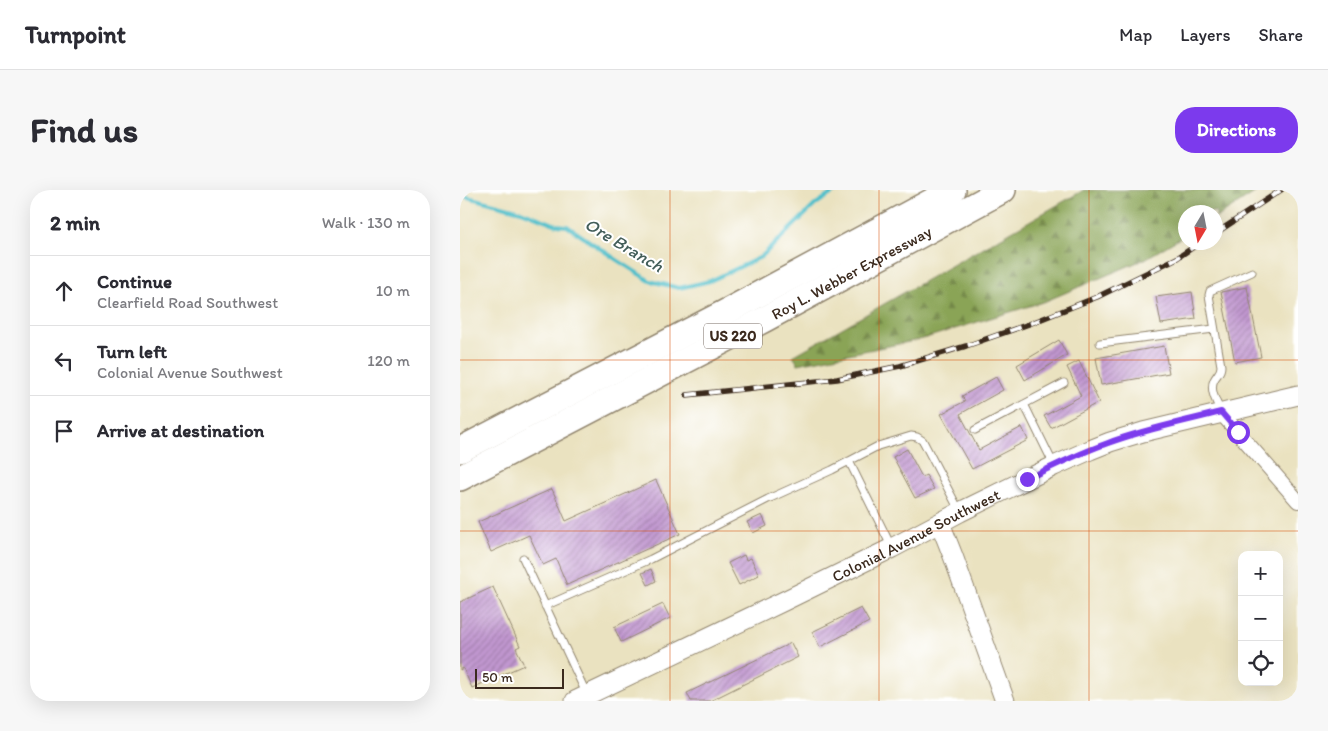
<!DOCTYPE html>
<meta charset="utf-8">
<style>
body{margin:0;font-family:Itim,sans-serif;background:#f7f7f7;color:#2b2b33}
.controls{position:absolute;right:15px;bottom:15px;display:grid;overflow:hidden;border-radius:10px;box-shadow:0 5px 20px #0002}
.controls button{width:45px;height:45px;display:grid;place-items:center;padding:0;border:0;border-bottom:1px solid #e1e1e2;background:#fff;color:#2b2b33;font:25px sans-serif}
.compass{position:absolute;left:718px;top:15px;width:45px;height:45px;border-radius:50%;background:#fff;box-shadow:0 5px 20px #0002;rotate:190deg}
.scale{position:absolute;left:15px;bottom:12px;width:89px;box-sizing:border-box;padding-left:5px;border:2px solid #3b2a1e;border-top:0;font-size:14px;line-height:18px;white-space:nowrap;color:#3b2a1e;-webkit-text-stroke:4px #fff;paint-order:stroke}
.stop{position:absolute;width:15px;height:15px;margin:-11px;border:4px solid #7c3aed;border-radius:50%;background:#fff}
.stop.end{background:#7c3aed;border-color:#fff;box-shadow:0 1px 5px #0008}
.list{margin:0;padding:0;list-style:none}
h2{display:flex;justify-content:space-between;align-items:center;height:65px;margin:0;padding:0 20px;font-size:21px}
h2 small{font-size:16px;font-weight:400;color:#7c7c81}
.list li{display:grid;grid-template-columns:32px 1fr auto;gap:15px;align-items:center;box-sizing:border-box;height:70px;padding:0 20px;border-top:1px solid #e1e1e2}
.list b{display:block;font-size:19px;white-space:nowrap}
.list p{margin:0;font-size:16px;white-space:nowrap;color:#7c7c81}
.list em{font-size:16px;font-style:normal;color:#7c7c81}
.icon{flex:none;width:28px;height:28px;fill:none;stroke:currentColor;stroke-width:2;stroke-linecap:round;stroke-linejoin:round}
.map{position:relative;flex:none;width:838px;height:511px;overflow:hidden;border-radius:20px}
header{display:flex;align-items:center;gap:30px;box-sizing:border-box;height:70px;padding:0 25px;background:#fff;border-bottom:1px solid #e1e1e2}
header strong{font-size:24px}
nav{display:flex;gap:28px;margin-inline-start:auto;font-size:18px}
.intro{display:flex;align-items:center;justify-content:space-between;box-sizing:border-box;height:120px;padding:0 30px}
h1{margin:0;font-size:35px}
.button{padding:12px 22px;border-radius:20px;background:#7c3aed;color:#fff;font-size:18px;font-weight:700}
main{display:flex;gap:30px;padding:0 30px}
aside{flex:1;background:#fff;border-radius:20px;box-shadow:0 5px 20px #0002}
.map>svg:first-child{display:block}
.forest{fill:url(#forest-firs);stroke:#62673a}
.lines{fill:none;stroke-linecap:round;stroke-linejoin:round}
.stream{stroke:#51bfca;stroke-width:4}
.building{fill:url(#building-hatch)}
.lane-casing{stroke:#92866f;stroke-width:9}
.street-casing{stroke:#92866f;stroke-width:16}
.secondary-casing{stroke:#92866f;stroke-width:21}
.highway-casing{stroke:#92866f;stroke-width:28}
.lane{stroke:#fff;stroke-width:7}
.street{stroke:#fff;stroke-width:14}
.secondary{stroke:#fff;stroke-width:19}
.highway{stroke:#fff;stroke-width:25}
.rail-casing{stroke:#3b2a1e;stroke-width:5.5}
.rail{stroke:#fff;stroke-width:4;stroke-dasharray:11;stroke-linecap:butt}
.route{stroke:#7c3aed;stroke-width:6}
.grid{fill:none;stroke:#d7540e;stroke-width:1;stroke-opacity:0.55}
.labels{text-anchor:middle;stroke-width:4;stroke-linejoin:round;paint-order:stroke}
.shield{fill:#fff;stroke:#766a62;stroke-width:1}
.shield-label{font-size:15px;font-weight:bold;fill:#3b2a1e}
.street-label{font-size:16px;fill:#3b2a1e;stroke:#fff}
.water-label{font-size:18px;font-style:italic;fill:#435e5a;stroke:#fff}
</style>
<header>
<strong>Turnpoint</strong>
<nav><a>Map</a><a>Layers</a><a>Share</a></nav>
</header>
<div class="intro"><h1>Find us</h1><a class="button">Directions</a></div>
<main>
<aside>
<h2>2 min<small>Walk · 130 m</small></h2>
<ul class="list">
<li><svg class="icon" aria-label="ahead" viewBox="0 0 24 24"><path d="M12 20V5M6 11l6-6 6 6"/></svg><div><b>Continue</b><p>Clearfield Road Southwest</p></div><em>10 m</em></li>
<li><svg class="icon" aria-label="left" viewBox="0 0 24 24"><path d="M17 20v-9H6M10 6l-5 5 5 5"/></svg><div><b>Turn left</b><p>Colonial Avenue Southwest</p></div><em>120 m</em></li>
<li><svg class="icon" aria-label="arrive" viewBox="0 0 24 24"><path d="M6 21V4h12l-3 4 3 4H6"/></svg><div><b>Arrive at destination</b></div></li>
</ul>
</aside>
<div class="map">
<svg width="838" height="511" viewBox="0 0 838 511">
<defs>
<pattern id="forest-firs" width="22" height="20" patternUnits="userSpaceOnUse" patternTransform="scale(1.25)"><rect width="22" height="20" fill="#8aa456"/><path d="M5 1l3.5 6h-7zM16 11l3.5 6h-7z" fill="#728647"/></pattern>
<pattern id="building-hatch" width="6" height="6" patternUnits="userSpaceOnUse" patternTransform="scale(1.25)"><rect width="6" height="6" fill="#c197d0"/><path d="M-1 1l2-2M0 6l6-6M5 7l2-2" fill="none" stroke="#9e7ba8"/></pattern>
</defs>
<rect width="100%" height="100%" fill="#fff"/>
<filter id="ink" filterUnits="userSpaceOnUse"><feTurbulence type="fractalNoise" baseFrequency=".02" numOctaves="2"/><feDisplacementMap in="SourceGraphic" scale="10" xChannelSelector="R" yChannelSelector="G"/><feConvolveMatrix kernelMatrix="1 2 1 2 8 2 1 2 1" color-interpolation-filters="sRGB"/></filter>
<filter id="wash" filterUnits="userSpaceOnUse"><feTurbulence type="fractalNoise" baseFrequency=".0096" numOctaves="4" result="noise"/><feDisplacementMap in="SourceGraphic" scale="20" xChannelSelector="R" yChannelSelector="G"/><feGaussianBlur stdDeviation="1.12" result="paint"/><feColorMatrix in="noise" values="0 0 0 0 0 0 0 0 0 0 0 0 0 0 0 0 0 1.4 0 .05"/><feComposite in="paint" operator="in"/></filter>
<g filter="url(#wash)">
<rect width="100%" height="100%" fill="#eae2c0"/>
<path class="forest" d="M623 0H799L756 28V22H726L725 45 685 69 586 111 459 150 338 174 333 166 622 1Z"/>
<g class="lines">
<path class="stream" d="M0 5 61 21 97 35 107 36 157 70 190 91 219 98 250 91 301 67 356 14 377 0"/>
</g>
<g id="blocks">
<path class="building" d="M787 97 801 167 775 172 761 102Z
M732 102 736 129 701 134 696 107Z
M599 150 607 165 565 190 557 175Z
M704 156 709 183 641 195 636 168Z
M619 171 639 212 591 238 584 226 621 206 607 177Z
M536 187 543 200 500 224 519 260 562 237 568 250 512 279 481 224 505 211 502 206Z
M447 259 462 287 466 285 474 299 455 308 433 267Z
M196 290 220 344 107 395 96 369 83 375 69 345 31 362 18 332 92 299 106 331Z
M302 325 307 336 293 343 287 332Z
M284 365 286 370 291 368 299 385 279 395 268 373Z
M191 379 196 391 188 395 182 383Z
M33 397 60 456 56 458 64 475 12 498 3 478 0 480V412Z
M203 414 210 428 161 452 154 437Z
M401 418 409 432 360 457 352 442Z
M331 453 338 467 250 511H231L227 503Z"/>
</g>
</g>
<g filter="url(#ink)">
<use href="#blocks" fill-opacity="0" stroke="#92866f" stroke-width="1"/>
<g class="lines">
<defs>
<path id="lane" d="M640 153 754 139
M564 214 594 275
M761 222C757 213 749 200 754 190 757 184 761 183 761 176L749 105 750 101 792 82
M515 240 604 193
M389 271 432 358
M63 368 127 505
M85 416 191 369 308 309 372 280 418 256 451 246 457 247 463 251 500 322"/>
<path id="street" d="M761 223 838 311"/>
<g id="secondary">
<path d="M480 333 493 366 545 511"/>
<path id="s1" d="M115 511 324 411 432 358 500 322 594 276 630 260 650 252 683 242 838 205"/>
</g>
<g id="highway">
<path d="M0 260 266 122 493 0"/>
<path id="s2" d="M0 288 305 129 543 0"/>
</g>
</defs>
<use href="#lane" class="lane-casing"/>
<use href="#street" class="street-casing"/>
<use href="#secondary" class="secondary-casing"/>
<use href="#highway" class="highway-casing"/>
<use href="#lane" class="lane"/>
<use href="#street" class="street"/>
<use href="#secondary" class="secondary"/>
<use href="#highway" class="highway"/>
<defs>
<path id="rail" d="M756 43 821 0
M227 205 377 189 440 176 506 156 569 134 637 107 717 68 741 52"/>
</defs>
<use href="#rail" class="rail-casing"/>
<use href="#rail" class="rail"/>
</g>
</g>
<g class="lines" filter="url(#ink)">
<path class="route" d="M567 289C593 276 620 263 648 253 685 239 723 232 761 222L778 242"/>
</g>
<path class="grid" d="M210 0V511M419 0V511M629 0V511M0 170H838M0 341H838"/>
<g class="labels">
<rect class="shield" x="244" y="133.5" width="58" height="25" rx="4"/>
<g class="shield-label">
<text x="273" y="151">US 220</text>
</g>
<g class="street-label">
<text dy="6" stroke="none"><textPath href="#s2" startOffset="442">Roy L. Webber Expressway</textPath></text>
<text dy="6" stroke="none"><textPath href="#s1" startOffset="379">Colonial Avenue Southwest</textPath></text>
</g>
<g class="water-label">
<text transform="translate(164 55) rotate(31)" y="6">Ore Branch</text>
</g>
</g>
</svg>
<div class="controls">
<button>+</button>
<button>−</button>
<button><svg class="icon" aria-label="locate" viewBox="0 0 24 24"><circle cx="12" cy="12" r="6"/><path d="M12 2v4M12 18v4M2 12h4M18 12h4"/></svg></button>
</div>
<svg class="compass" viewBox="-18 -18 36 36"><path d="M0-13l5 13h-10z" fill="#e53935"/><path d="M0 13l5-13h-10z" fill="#7c7c81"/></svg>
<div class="scale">50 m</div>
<div class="stop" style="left:778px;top:242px"></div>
<div class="stop end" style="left:567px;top:289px"></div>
</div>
</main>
